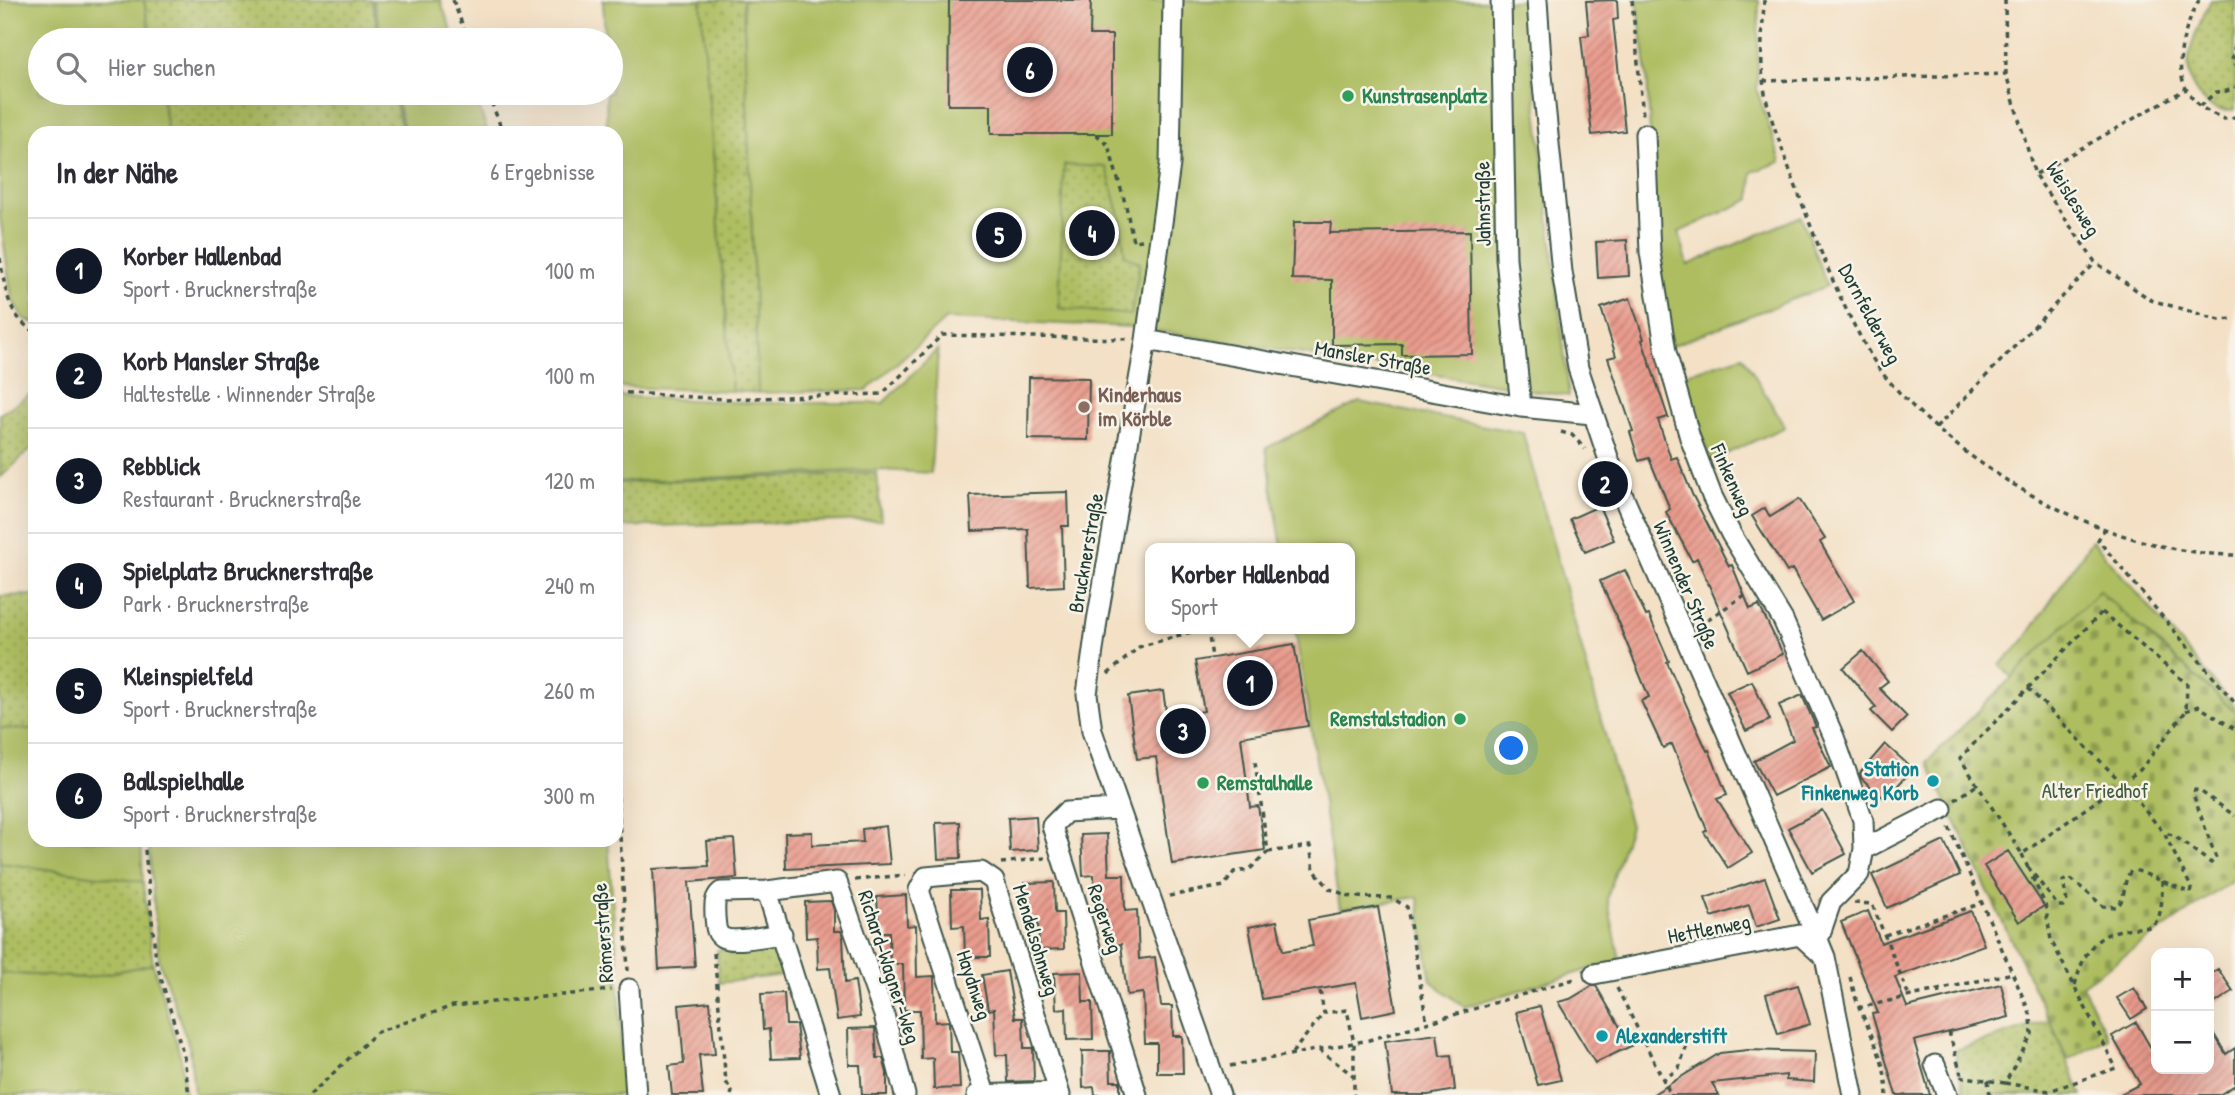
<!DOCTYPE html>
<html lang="de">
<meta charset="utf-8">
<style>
body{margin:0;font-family:"Patrick Hand",sans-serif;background:#f7f7f7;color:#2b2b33}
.controls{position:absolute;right:21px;bottom:21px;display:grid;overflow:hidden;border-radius:14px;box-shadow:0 7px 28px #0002}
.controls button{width:63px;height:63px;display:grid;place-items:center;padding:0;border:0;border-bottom:2px solid #e1e1e2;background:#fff;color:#2b2b33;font:35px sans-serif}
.you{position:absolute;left:1512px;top:749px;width:24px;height:24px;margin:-18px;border:5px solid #fff;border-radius:50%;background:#1a73e8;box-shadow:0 0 0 10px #1a73e833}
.badge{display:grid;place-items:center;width:46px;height:46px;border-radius:50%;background:#111827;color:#fff;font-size:23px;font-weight:700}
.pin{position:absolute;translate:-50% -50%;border:4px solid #fff;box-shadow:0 2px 7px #0006}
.popup{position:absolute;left:1145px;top:543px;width:210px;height:91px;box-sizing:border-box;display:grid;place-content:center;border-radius:14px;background:#fff;filter:drop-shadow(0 2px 5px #0005);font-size:23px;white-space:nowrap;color:#7c7c81}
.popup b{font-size:26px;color:#2b2b33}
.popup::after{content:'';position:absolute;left:50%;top:100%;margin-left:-14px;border:14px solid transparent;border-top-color:#fff}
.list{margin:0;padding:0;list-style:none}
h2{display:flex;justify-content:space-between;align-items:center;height:91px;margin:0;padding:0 28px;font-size:30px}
h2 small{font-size:23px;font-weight:400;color:#7c7c81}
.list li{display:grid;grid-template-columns:46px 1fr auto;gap:21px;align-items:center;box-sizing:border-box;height:105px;padding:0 28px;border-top:2px solid #e1e1e2}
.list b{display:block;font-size:26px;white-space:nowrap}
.list p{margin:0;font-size:23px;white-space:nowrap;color:#7c7c81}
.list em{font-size:23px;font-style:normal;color:#7c7c81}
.icon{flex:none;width:38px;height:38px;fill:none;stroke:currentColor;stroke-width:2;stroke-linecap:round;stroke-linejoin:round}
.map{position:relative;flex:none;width:2235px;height:1095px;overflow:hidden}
.search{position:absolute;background:#fff;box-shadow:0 7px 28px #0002;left:28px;top:28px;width:595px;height:77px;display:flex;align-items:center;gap:18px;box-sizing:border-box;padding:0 24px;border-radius:38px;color:#7c7c81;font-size:26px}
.panel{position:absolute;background:#fff;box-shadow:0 7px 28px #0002;left:28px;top:126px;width:595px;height:721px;border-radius:21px}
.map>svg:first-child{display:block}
.grass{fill:#adbd60;stroke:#667d4a;stroke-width:2}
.cemetery{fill:url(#cemetery-stones);stroke:#667d4a;stroke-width:2}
.park{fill:url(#park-dots);stroke:#667d4a;stroke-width:2}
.building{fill:url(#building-hatch)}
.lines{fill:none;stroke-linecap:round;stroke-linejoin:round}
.minor-casing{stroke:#3f554a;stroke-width:23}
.path{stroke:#3f554a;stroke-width:3.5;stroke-dasharray:5 5;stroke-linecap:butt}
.minor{stroke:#fff;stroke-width:19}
.leisure-dot{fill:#2e9e5b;stroke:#f7f3e8;stroke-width:2.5}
.education-dot{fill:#8d6e63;stroke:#f7f3e8;stroke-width:2.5}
.culture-dot{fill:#0f9aa8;stroke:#f7f3e8;stroke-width:2.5}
.labels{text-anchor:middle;stroke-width:5;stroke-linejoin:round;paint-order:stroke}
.leisure-label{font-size:21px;font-weight:bold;fill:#27864d;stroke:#f7f3e8;text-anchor:start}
.street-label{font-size:21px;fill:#1f3d34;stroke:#f7f3e8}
.education-label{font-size:21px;font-weight:bold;fill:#785e54;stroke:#f7f3e8;text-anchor:start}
.culture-label{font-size:21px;font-weight:bold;fill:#0d838f;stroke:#f7f3e8;text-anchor:end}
.park-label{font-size:21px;fill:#425d3f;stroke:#f7f3e8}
</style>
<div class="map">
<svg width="2235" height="1095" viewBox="0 0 2235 1095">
<defs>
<pattern id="cemetery-stones" width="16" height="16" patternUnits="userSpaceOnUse" patternTransform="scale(1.75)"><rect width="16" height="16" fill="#adbd60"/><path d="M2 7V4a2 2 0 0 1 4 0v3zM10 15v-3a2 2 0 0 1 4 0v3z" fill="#8c9b50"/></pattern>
<pattern id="park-dots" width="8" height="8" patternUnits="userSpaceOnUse" patternTransform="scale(1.75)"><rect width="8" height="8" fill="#adbd60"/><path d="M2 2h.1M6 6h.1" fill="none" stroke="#8c9b50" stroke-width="1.8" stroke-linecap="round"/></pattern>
<pattern id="building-hatch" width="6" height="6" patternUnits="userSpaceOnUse" patternTransform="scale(1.75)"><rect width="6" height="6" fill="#e99b8d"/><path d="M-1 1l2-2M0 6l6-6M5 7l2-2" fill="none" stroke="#bc8074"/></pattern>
</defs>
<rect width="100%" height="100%" fill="#f7f3e8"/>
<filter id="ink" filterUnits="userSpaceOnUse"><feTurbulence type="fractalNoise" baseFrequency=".0143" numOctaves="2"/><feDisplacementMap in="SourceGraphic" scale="14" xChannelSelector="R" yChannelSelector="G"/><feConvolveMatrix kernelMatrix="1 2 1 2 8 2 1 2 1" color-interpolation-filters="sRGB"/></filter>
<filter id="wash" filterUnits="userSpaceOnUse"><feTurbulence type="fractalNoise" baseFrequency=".00686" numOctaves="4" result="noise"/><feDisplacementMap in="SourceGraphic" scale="28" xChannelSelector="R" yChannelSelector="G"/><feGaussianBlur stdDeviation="1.57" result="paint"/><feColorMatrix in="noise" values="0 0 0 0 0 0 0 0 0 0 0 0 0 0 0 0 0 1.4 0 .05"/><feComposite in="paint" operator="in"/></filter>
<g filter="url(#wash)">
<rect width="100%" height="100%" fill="#f3e0c5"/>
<path class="grass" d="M0 0H144L151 40H40V93H161L168 133H35V324L23 318 12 299 0 217Z
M373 0H440L455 40H383Z
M603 0H701L732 391 616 387V133H607L606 93H611V40H605Z
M743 0 1525 1 1569 396 1133 327 946 319 867 390 758 393Z
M1637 0H1759L1757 90 1781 162 1752 172 1751 199 1679 232 1688 265 1801 216 1827 286 1671 346 1656 249 1647 75Z
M395 93H474L488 133H405Z
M938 349 931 473 880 470 616 482V396L750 403H883Z
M1743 356 1785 427 1711 461 1679 376Z
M1359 402 1523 433 1630 826 1607 898 1620 960 1464 1007 1431 981 1418 897 1340 909 1295 629H1350V548H1282L1266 448Z
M2092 540 2235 707V712L2099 591 2012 678 2000 665 2023 642Z
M0 728 35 729V840H141L143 882 0 863Z
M148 840H608L620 1005 622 1095H194L190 1049 159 960Z
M153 964 181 1058 185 1095H0V973L85 978Z"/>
<path class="cemetery" d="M2099 591 2235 712V879L2082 985 2108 1038 2068 1060 1927 762Z"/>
<path class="park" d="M144 0H371L381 40H151Z
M701 0H743L758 393 732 391Z
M2211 0H2235V110C2220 113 2211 109 2201 98 2174 70 2197 29 2211 0Z
M161 93H393L403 133H168Z
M1064 165 1106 167 1119 212 1125 255 1140 263 1131 315 1059 308Z
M30 394 35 409V445L0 478V414Z
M877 473 881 520 616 527V483Z
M35 595V729L0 728V596Z
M0 863 143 882 153 964 85 978 0 973Z
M773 945 784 975 719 983 717 950Z
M2050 1020 2082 1095H1965L1956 1061V1050Z"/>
<g id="blocks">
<path class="building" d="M949 0H1091L1090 35H1112V134H991V105H948Z
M1617 0 1618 19 1613 20 1625 131 1592 135 1581 36 1589 35 1586 1Z
M1294 222H1331L1330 233 1470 231 1472 354 1402 355V344L1332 345V280L1292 279Z
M1627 240 1629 276 1598 278 1596 242Z
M1630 298 1644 339 1642 340 1668 417 1658 420 1671 459 1677 457 1692 494 1729 566 1732 565 1750 609 1759 605 1783 654 1747 671 1697 558 1692 561 1666 512 1670 509 1649 458 1639 461 1630 432 1633 431 1608 358 1616 356 1601 308Z
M1029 377 1089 378 1088 440 1028 439Z
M1068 492 1069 526H1062L1064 586 1030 588 1028 529 972 531 970 495Z
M1799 499 1825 539 1820 542 1854 601 1821 620 1792 569 1787 572 1752 516 1765 508 1770 517Z
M1599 506 1614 540 1585 552 1570 519Z
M1625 570 1646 616 1649 615 1669 661 1667 662 1707 751 1709 750 1727 795 1717 799 1752 853 1728 868 1704 832 1707 830 1672 744 1663 748 1641 701 1649 697 1620 627H1621L1600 581Z
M1294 644 1308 726 1241 737 1250 807 1258 806 1265 850 1172 864 1156 757 1137 759 1128 696 1163 691 1167 718 1204 711 1195 661Z
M1863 651 1888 681 1879 688 1907 717 1892 732 1871 711 1876 707 1843 668Z
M1752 681 1770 720 1746 731 1727 692Z
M1802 695 1816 727 1812 728 1831 767 1773 796 1754 761 1793 740 1779 705Z
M1885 744 1913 769 1885 799 1861 778 1860 773Z
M1822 810 1846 854 1812 872 1788 828Z
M1036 816 1038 850 1010 852 1008 818Z
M960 822 961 858 938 859 936 823Z
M886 826 890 864 786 869 785 833 812 832V845L863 842 862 829Z
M1107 834 1109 875H1124L1125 911 1137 910 1139 959 1155 957 1161 1006H1172L1173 1036H1182L1183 1073H1157V1043H1145L1143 993 1127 995 1121 944 1108 945 1106 909H1095L1094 875 1083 876 1081 835Z
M734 839 737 878 689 882 695 967 659 969 653 869 709 866 707 841Z
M1944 841 1960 875 1887 908 1872 875Z
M2008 851 2044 906 2019 922 1984 866Z
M1765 878 1780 919 1756 927 1749 905 1712 917 1705 898Z
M1054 882 1055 913H1063L1064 949 1039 950 1038 919 1026 920 1025 883Z
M951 890H980L981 920 989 919 990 957H965L964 926 952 927Z
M906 895 907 926 916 925 917 977 934 976 935 1022 949 1021 950 1052H958L960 1088 934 1089 933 1058 921 1059 920 1010H904L903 964H890L889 932H879L877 897Z
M831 901 834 910V931H841L843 936 845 983 855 981 860 1017 837 1020 830 968 818 969 817 937 806 938 805 902Z
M1378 907 1396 1010 1362 1017 1356 983 1262 999 1249 927 1277 921 1283 951 1313 946 1308 920Z
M1868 911 1881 943 1971 911 1984 945 1895 977 1907 1007 2001 984 2009 1017 1914 1041 1930 1095H1896L1872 1014 1878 1013 1841 922Z
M2218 969 2233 991 2209 1007V975Z
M1007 971 1015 1018H1023L1024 1048H1033L1034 1081 1008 1082 1007 1055H996L994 1009 988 1010 982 975Z
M1082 972 1083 1002H1092L1093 1039 1067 1040 1066 1008 1056 1009 1054 973Z
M1798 985 1810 1024 1778 1034 1766 994Z
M1592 986H1596L1631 1046 1595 1063 1558 1002 1570 999Z
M2134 988 2147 1009 2131 1019 2117 998Z
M784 993 786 1025H796L800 1058 771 1059 769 1029 763 1030 761 994Z
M710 1002 715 1054 699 1055 703 1095H672L669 1066 684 1064 679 1005Z
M1540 1006 1561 1080 1538 1085 1516 1012Z
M2136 1022 2156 1057V1069H2209V1026L2226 1054 2235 1048V1085L2219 1095H2119L2140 1084 2112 1036Z
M875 1028 877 1058H883L887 1073V1095H862L860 1065H849L848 1029Z
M1437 1034 1440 1056 1451 1055 1455 1090 1428 1095H1392L1385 1041Z
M1748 1050 1815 1052 1814 1082 1786 1080V1075L1712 1083 1719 1095H1652L1720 1053Z
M1082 1051H1110L1111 1081H1120V1095H1095L1094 1087 1083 1088Z"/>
</g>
</g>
<g filter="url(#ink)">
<use href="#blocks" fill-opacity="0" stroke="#3f554a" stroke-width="2"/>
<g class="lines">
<defs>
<path id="minor" d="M1173 0 1170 164 1146 340 1097 621 1087 694 1092 731 1220 1095
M1501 0 1506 258 1521 407
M1537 0 1542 75 1562 272 1578 368 1615 478 1818 940 1825 957 1853 1095
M1645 134 1650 252 1666 352 1690 438 1712 496 1731 534 1783 620 1834 737 1863 820 1864 849 1859 874 1831 902 1818 940
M1146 340 1521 407 1592 414
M1118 809 1066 812 1052 826 1137 1095
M1864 849 1942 809
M767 891 831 1095
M782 934C769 935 733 944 722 937 715 933 716 924 715 917 715 907 713 899 721 892L767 891 837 882 884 1015 905 1095
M1594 974 1800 935 1821 954
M629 989 636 1095
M1935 1065 1947 1095
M985 1094 919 890 926 877 981 872 994 881 1060 1095
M977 1095 1059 1092"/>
</defs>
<use href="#minor" class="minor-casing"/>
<path class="path" d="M453 0 468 40
M1632 0 1643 116
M1764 0C1763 26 1760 54 1763 79 1766 110 1780 142 1790 171 1810 224 1829 277 1855 327 1865 345 1875 366 1889 381 1970 474 2110 554 2235 555
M2005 0 2006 74 2035 175 2095 262 2151 300 2220 320 2235 319
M2199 0C2183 32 2166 77 2200 106 2206 111 2216 115 2224 119L2235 117
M2235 45 2232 60 2235 65
M1763 81 2006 74
M488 93 503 133
M2200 106 2216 92 2227 91 2235 87
M1096 134 1108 145 1126 206 1133 241 1142 240
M2036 174 2186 89
M0 258C5 287 7 316 35 332
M35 368V377
M616 392 723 399 882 394 942 335 1128 339
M1936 428 2095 263
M1561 432 1572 435 1585 449
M2105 528 2098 540 2235 703
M2102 612 2187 684 2186 711 2140 770 2022 854 1960 758Z
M1699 625 1745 595
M1208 629 1212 658
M1108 674 1139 647 1201 629
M2028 688 2122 783 2164 833
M2186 711 2198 706 2235 729
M616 767 628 971
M1955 800 1977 785
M1949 827 2031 1016 2032 1034 2005 1083 1958 1076
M144 840 156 961 184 1057 189 1095
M1268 852 1310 846 1314 870 1330 889 1352 897 1392 898 1407 907 1427 1023
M2022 854 2028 868
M1001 863 1045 858
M2028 867 2058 906H2063L2067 902 2063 881 2070 878 2103 906 2117 907C2127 897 2122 881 2131 871H2138L2191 893 2192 889 2164 833 2173 835 2211 863 2216 858 2193 794 2195 790 2200 791 2235 816
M855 880 906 875
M1169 896 1224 886 1234 872 1249 870 1268 852 1255 762
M1854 903 1872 904 1909 996
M1885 935 1983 903
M714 953 726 1082 732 1092 731 1095
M1850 977C1853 987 1855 999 1860 1009 1873 1039 1886 1062 1887 1095
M2075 985C2084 951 2095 932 2133 928 2139 928 2149 929 2154 924 2163 916 2162 893 2162 881
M1617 988 1671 1095
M1938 989 1940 999
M1320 991 1324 1013 1347 1010 1354 1043V1095
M1858 1008 2013 973
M1949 1032 1961 1074
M1319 1050 1354 1076
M1292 1053 1324 1013
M1230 1066 1369 1040 1578 978
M1988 1080 1990 1095
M1662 1081 1679 1068 1689 1038
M2005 1083 2049 1091 2116 1068 2051 940 2045 904 2031 875
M310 1095 377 1032 453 1006 611 990"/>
<use href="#minor" class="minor"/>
</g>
</g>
<g class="leisure-dot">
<circle cx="1348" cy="96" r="7"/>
<circle cx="1460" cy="719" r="7"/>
<circle cx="1203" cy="783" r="7"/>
</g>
<circle class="education-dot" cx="1084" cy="407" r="7"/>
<g class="culture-dot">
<circle cx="1933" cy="781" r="7"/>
<circle cx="1602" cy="1036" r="7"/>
</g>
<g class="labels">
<g class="leisure-label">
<text x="1362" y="103">Kunstrasenplatz</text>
<text x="1446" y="726" text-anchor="end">Remstalstadion</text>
<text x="1217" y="790">Remstalhalle</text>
</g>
<g class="street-label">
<text transform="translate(2073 199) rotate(58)" y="7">Weislesweg</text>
<text transform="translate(1483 204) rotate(-91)" y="7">Jahnstraße</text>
<text transform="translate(1870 314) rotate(62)" y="7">Dornfelderweg</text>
<text transform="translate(1373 358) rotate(10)" y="7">Mansler Straße</text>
<text transform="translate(1732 480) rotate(66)" y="7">Finkenweg</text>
<text transform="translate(1086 553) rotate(-80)" y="7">Brucknerstraße</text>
<text transform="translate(1686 585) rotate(67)" y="7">Winnender Straße</text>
<text transform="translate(1105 919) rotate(72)" y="7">Regerweg</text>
<text transform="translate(1709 929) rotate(-11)" y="7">Hettlenweg</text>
<text transform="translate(603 933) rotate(-94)" y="7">Römerstraße</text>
<text transform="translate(1036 940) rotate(73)" y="7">Mendelsohnweg</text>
<text transform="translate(889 967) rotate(72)" y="7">Richard-Wagner-Weg</text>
<text transform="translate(974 985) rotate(72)" y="7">Haydnweg</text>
</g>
<g class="education-label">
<text x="1098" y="402">Kinderhaus<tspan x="1098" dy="24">im Körble</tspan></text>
</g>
<g class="culture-label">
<text x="1919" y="776">Station<tspan x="1919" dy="24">Finkenweg Korb</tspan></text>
<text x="1616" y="1043" text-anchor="start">Alexanderstift</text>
</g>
<g class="park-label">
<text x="2095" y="798">Alter Friedhof</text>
</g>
</g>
</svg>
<div class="controls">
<button>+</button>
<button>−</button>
</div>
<div class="you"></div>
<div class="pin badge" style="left:1250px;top:683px">1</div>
<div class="popup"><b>Korber Hallenbad</b>Sport</div>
<div class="pin badge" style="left:1605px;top:484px">2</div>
<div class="pin badge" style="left:1183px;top:731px">3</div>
<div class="pin badge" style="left:1092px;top:233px">4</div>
<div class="pin badge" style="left:999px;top:235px">5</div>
<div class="pin badge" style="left:1030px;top:70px">6</div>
<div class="search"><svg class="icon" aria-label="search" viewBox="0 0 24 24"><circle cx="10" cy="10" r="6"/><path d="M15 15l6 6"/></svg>Hier suchen</div>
<section class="panel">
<h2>In der Nähe<small>6 Ergebnisse</small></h2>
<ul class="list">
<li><span class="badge">1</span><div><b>Korber Hallenbad</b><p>Sport · Brucknerstraße</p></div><em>100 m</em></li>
<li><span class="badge">2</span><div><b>Korb Mansler Straße</b><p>Haltestelle · Winnender Straße</p></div><em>100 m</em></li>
<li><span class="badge">3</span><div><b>Rebblick</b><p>Restaurant · Brucknerstraße</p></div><em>120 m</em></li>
<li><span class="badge">4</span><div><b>Spielplatz Brucknerstraße</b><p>Park · Brucknerstraße</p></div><em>240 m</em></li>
<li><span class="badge">5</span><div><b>Kleinspielfeld</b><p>Sport · Brucknerstraße</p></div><em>260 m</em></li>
<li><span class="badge">6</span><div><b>Ballspielhalle</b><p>Sport · Brucknerstraße</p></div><em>300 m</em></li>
</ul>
</section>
</div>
